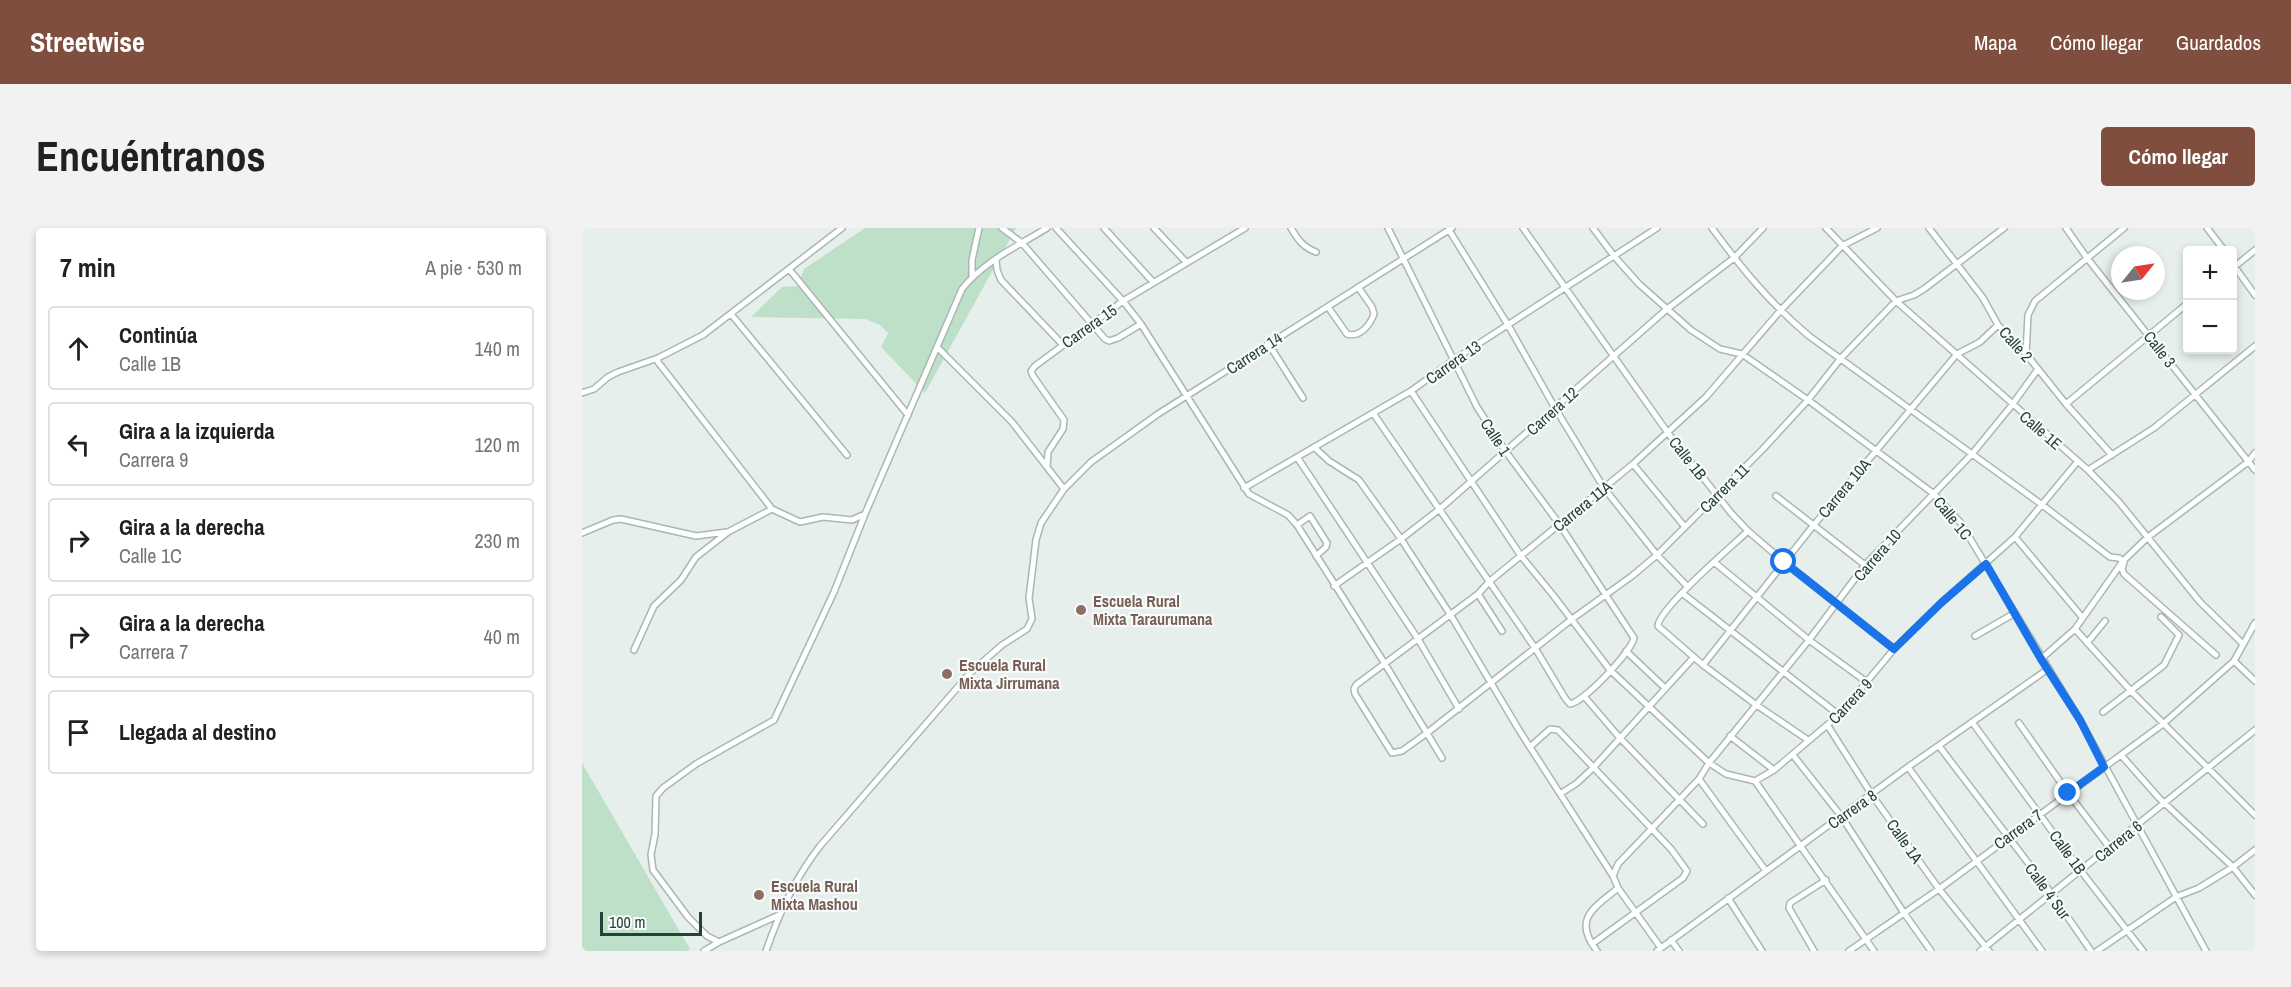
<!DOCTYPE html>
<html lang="es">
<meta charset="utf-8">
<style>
body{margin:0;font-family:"Archivo Narrow",sans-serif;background:#f2f2f2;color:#202124}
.controls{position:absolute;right:18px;top:18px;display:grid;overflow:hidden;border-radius:6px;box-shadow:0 3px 9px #0003}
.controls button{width:54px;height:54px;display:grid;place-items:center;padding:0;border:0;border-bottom:2px solid #e0e0e0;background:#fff;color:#202124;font:30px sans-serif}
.compass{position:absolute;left:1529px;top:18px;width:54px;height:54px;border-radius:50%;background:#fff;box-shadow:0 3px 9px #0003;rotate:60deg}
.scale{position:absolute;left:18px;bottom:15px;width:102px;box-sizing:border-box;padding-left:6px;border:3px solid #24423a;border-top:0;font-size:16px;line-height:21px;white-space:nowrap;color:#24423a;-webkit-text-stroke:4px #f7fbf9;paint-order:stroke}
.stop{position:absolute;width:18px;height:18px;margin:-14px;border:4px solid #1a73e8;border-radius:50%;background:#fff}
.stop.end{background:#1a73e8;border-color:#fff;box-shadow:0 2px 6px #0008}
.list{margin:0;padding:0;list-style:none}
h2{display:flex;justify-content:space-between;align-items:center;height:78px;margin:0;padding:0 24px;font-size:26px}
h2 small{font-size:20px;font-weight:400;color:#757577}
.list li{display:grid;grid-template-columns:39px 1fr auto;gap:18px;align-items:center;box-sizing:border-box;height:84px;margin:0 12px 12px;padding:0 12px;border:2px solid #e0e0e0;border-radius:6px}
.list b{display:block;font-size:22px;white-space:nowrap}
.list p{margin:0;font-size:20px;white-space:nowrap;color:#757577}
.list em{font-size:20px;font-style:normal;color:#757577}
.icon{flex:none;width:33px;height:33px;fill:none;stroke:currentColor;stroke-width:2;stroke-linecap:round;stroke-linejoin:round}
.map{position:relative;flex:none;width:1673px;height:723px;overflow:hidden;border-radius:6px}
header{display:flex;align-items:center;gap:36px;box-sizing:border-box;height:84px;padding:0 30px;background:#7f4e3f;color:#fff}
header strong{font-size:28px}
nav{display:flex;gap:33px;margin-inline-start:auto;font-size:21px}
.intro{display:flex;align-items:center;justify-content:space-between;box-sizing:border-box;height:144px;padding:0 36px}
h1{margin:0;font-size:42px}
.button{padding:15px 27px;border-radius:6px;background:#7f4e3f;color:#fff;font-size:21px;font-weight:700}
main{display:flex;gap:36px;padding:0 36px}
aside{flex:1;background:#fff;border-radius:6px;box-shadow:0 3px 9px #0003}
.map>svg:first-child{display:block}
.green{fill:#bfe0c8}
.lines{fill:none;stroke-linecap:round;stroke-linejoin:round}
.street-casing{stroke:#a8b8b2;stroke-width:8}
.street{stroke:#fff;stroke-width:5}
.route{stroke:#1a73e8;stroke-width:8}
.education-dot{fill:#8d6e63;stroke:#f7fbf9;stroke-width:2}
.labels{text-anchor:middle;stroke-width:4.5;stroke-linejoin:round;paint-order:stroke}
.street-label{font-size:16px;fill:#24423a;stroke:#f7fbf9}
.education-label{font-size:16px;font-weight:bold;fill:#785e54;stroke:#f7fbf9;text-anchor:start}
</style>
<header>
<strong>Streetwise</strong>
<nav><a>Mapa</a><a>Cómo llegar</a><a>Guardados</a></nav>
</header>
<div class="intro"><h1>Encuéntranos</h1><a class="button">Cómo llegar</a></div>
<main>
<aside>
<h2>7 min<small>A pie · 530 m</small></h2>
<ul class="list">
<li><svg class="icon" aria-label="ahead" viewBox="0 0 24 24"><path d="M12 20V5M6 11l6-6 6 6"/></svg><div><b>Continúa</b><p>Calle 1B</p></div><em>140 m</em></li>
<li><svg class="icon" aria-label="left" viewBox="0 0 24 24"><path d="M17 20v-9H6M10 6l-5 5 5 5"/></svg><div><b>Gira a la izquierda</b><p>Carrera 9</p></div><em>120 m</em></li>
<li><svg class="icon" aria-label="right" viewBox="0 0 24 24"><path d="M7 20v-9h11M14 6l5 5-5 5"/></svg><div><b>Gira a la derecha</b><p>Calle 1C</p></div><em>230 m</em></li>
<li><svg class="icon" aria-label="right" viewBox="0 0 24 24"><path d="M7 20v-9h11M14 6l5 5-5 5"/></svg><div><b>Gira a la derecha</b><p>Carrera 7</p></div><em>40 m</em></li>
<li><svg class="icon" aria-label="arrive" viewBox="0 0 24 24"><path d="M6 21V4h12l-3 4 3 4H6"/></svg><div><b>Llegada al destino</b></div></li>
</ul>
</aside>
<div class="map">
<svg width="1673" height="723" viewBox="0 0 1673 723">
<rect width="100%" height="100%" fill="#e6efeb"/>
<path class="green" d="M283 0H434L343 165 299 119 306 105 298 97 283 91 169 89 200 59 216 58 222 41Z
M0 535 108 721 106 723H0Z"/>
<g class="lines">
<defs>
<path id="street" d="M420 0 440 15 523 111 527 113 536 110 559 96
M474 0 541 73 559 96 667 266 706 287 715 297 803 436 860 530
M522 0 571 54
M572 0 604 34
M709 0C716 12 721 19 734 24
M941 0 1086 205 1149 285 1166 303 1202 334 1312 421
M1011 0 1032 28 1057 56 1109 102 1138 121 1160 126 1226 172 1352 266 1378 294 1498 492 1624 723
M1130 0C1160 41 1188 75 1227 108L1459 276 1528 329 1537 330 1542 334 1540 341 1542 346 1634 427
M1244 0 1314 73 1506 242 1537 274 1618 374 1661 416
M1295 0 1260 18 1198 83 1124 169 1051 236 908 353 896 366 774 457 772 461 773 466 810 525 820 523 845 505 990 391 1050 348 1075 327 1181 221 1226 172 1259 130 1314 73 1332 67 1342 61 1422 0
M1347 0 1401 70 1416 97 1444 126 1484 176 1530 227
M1484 0 1505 30 1673 242
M1625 0 1642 22
M867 2 926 97 973 180 1022 260 1075 327 1106 359
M414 31 415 42 419 52 481 117
M1650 35 1673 67
M1651 40 1673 22
M207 41 326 187
M390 48V32L397 0
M746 79 765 106C778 110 788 97 792 86L790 79 776 59
M149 86 265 227
M686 115 721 170
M355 119 430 194 482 261
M1444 126 1446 87 1453 73 1542 0
M76 130V134L190 281 218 294 241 289 270 292 283 286
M829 163 939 328 971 367 1028 442 1127 535 1144 546 1173 553
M0 165 12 161 26 149 36 144 76 130 121 107 260 0
M1484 176 1606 75
M791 185 953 420 983 470 988 476C1002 474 1049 424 1052 410L978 297 924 224 895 179 806 0
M732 219 747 233 777 252 819 311 868 386 937 502 1031 648
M715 229 836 411 877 481
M1051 236 1103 299
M465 239 466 224 481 201 482 192 451 148 449 143 453 138 541 73 663 0
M1506 242 1572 200 1673 118
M662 260 829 163 873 131 1075 0
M1194 268 1283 337
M715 297 728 288 745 315 744 319 734 328
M1166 303C1150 318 1076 381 1076 398L1121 437 1173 476 1226 512
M0 305 31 292 39 291 114 308 145 304
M1433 309 1500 389
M1132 334 1227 412 1286 455
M752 358 819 311 859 280 1085 81 1152 30 1181 0
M1100 365 1257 487
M896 366 920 403
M1493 401 1549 463 1673 587
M1393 408 1433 385
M1505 415 1523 393
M52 422 72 378 99 352 114 329 146 304 190 281
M1044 423 1083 460
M1459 431 1493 401 1541 333 1566 309 1666 234 1673 225
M1652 433 1673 453
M1121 437 1231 298 1375 126 1398 114 1416 97
M1002 468 1037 509 1121 596
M1521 484 1582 437 1597 407 1579 389
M1390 494 1499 643 1561 723
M1437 495 1486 565 1528 620
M1246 498 1290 567 1357 661 1407 723
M1148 508 1192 542
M1357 518 1469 665 1509 723
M948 519 968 501 976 502 1089 621 1105 643 1101 650 1010 716
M1211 527 1259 588 1322 685 1349 723
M1539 527 1577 570 1651 639 1673 667
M1326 539 1460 723
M1117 551 1184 643
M1173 553 1192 542 1257 487 1312 421 1359 375 1433 309 1496 233
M1173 553 1292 723
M978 566 995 555 1011 540 1112 429
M1036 660 1079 720
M1146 670 1180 723
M1089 712 1097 723
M137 714 125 708 106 689 71 642 69 627 73 606 74 568 81 560 114 536 192 492 252 364 283 286 380 61C402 33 436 18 465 0
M122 723 137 714 197 687
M184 723C197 685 213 650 238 618L388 445 420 417 445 401 450 391 447 370 454 312 459 295 482 261 509 234 576 186 870 0
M1015 723C990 691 1012 680 1036 660L1031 648 1036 636 1117 551 1127 535 1227 412 1283 337 1390 226 1430 177 1456 141
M1075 723 1326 539 1466 441
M1232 723 1207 680 1208 675 1244 652
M1267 723 1357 661 1581 496 1652 433 1673 395
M1398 723 1673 502
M1515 723 1594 669 1617 660 1651 639 1673 622"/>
</defs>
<use href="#street" class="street-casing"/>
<use href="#street" class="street"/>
</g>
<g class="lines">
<path class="route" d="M1202 334 1312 421 1359 375 1404 336 1459 431 1498 492 1522 539 1486 565"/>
</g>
<g class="education-dot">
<circle cx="499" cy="382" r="6"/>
<circle cx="365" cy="446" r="6"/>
<circle cx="177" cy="667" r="6"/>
</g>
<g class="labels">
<g class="street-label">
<text transform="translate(507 98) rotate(-35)" y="6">Carrera 15</text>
<text transform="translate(1434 116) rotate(48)" y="6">Calle 2</text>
<text transform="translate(1578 121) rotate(52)" y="6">Calle 3</text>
<text transform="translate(672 125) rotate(-33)" y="6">Carrera 14</text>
<text transform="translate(871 134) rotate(-35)" y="6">Carrera 13</text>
<text transform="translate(970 183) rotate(-42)" y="6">Carrera 12</text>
<text transform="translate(1459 202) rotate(41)" y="6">Calle 1E</text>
<text transform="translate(914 209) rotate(57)" y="6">Calle 1</text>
<text transform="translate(1106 230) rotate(52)" y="6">Calle 1B</text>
<text transform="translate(1142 260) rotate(-45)" y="6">Carrera 11</text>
<text transform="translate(1262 260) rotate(-50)" y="6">Carrera 10A</text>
<text transform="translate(1000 278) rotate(-39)" y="6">Carrera 11A</text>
<text transform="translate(1371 290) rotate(51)" y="6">Calle 1C</text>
<text transform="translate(1295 327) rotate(-49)" y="6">Carrera 10</text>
<text transform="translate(1268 473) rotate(-47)" y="6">Carrera 9</text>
<text transform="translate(1270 581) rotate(-35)" y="6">Carrera 8</text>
<text transform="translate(1436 601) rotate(-36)" y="6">Carrera 7</text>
<text transform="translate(1323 613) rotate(55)" y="6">Calle 1A</text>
<text transform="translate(1536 613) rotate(-39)" y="6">Carrera 6</text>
<text transform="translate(1486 624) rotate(54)" y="6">Calle 1B</text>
<text transform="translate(1466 663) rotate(54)" y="6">Calle 4 Sur</text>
</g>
<g class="education-label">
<text x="511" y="379">Escuela Rural<tspan x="511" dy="18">Mixta Taraurumana</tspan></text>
<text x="377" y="443">Escuela Rural<tspan x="377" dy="18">Mixta Jirrumana</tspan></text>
<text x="189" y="664">Escuela Rural<tspan x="189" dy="18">Mixta Mashou</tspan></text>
</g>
</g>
</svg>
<div class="controls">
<button>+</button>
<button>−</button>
</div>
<svg class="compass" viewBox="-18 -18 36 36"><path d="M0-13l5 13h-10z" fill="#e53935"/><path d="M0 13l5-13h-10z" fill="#757577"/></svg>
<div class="scale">100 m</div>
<div class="stop" style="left:1202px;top:334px"></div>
<div class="stop end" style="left:1486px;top:565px"></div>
</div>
</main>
